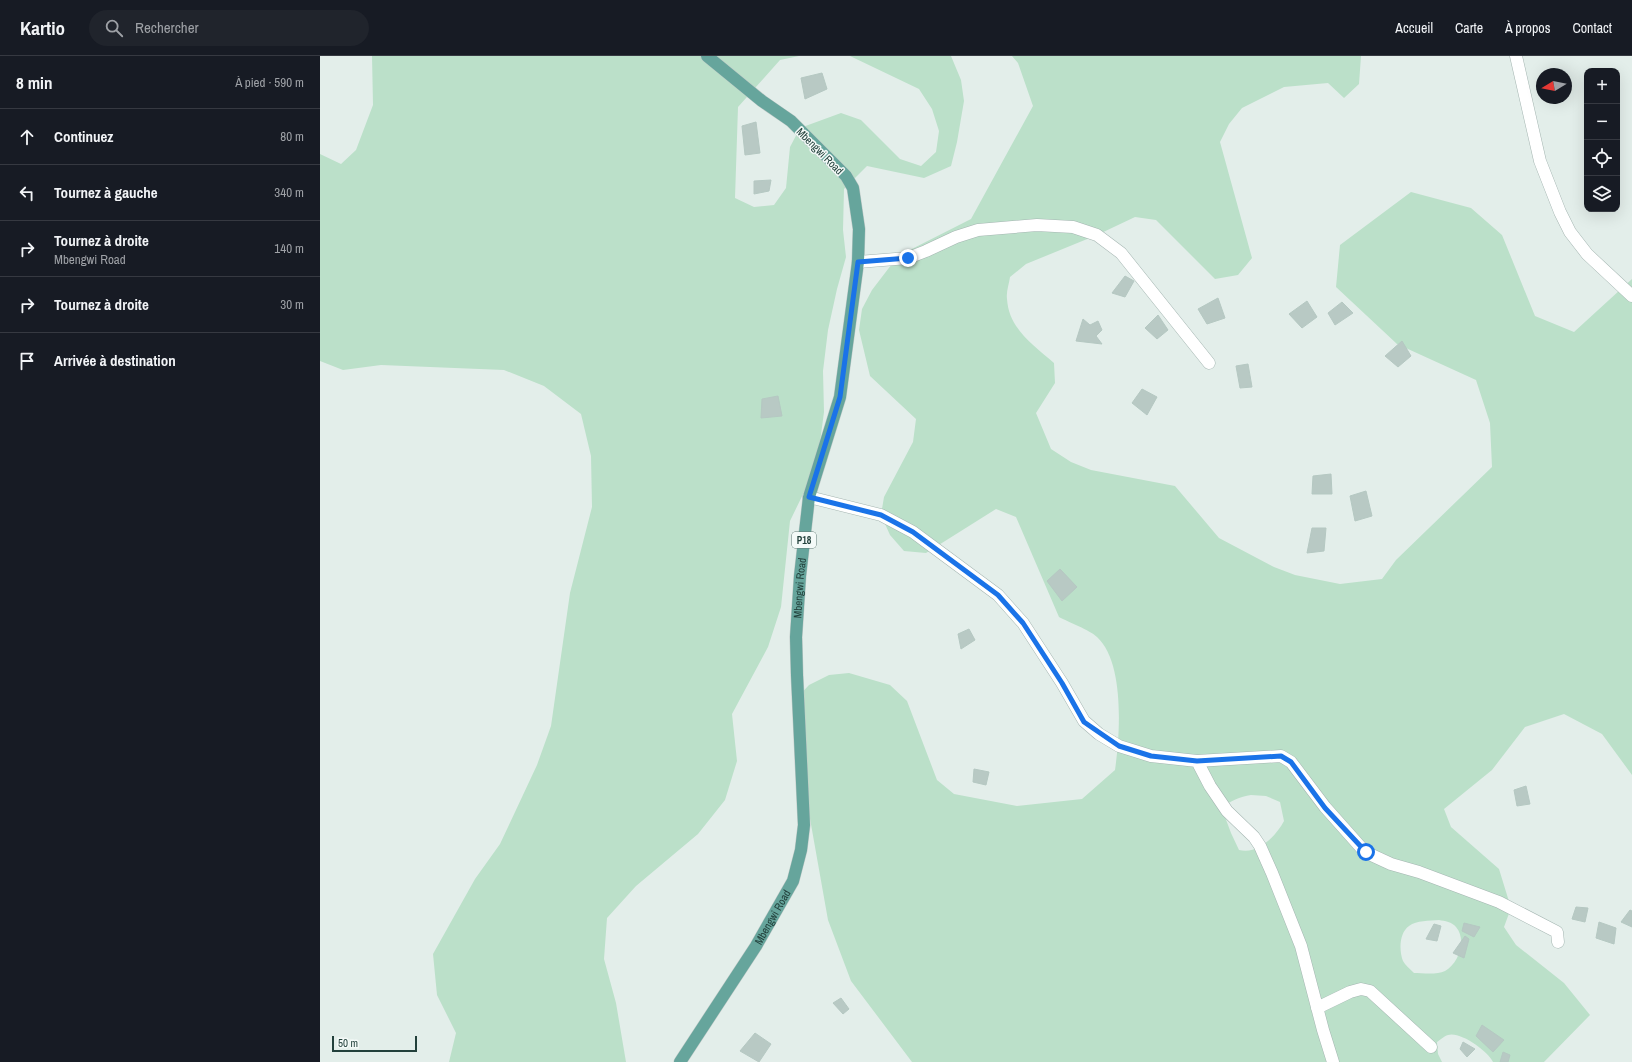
<!DOCTYPE html>
<html lang="fr">
<meta charset="utf-8">
<style>
body{margin:0;font-family:"Archivo Narrow",sans-serif;background:#20242c;color:#f1f3f6}
.controls{position:absolute;right:12px;top:12px;display:grid;overflow:hidden;border-radius:8px;box-shadow:0 4px 16px #0002}
.controls button{width:36px;height:36px;display:grid;place-items:center;padding:0;border:0;border-bottom:1px solid #363941;background:#171b24;color:#f1f3f6;font:20px sans-serif}
.compass{position:absolute;left:1216px;top:12px;width:36px;height:36px;border-radius:50%;background:#171b24;box-shadow:0 4px 16px #0002;rotate:260deg}
.scale{position:absolute;left:12px;bottom:10px;width:85px;box-sizing:border-box;padding-left:4px;border:2px solid #22403b;border-top:0;font-size:11px;line-height:14px;white-space:nowrap;color:#22403b;-webkit-text-stroke:3px #f4faf8;paint-order:stroke}
.stop{position:absolute;width:12px;height:12px;margin:-9px;border:3px solid #1a73e8;border-radius:50%;background:#fff}
.stop.end{background:#1a73e8;border-color:#fff;box-shadow:0 1px 4px #0008}
.list{margin:0;padding:0;list-style:none}
h2{display:flex;justify-content:space-between;align-items:center;height:52px;margin:0;padding:0 16px;font-size:17px}
h2 small{font-size:13px;font-weight:400;color:#9ea1a6}
.list li{display:grid;grid-template-columns:26px 1fr auto;gap:12px;align-items:center;box-sizing:border-box;height:56px;padding:0 16px;border-top:1px solid #363941}
.list b{display:block;font-size:15px;white-space:nowrap}
.list p{margin:0;font-size:13px;white-space:nowrap;color:#9ea1a6}
.list em{font-size:13px;font-style:normal;color:#9ea1a6}
.icon{flex:none;width:22px;height:22px;fill:none;stroke:currentColor;stroke-width:2;stroke-linecap:round;stroke-linejoin:round}
.map{position:relative;flex:none;width:1312px;height:1006px;overflow:hidden}
header{display:flex;align-items:center;gap:24px;box-sizing:border-box;height:56px;padding:0 20px;background:#171b24;border-bottom:1px solid #363941}
header strong{font-size:19px}
nav{display:flex;gap:22px;margin-inline-start:auto;font-size:14px}
.search{width:280px;height:36px;background:#20242c;display:flex;align-items:center;gap:10px;box-sizing:border-box;padding:0 14px;border-radius:22px;color:#9ea1a6;font-size:15px}
main{display:flex}
aside{flex:1;background:#171b24}
.map>svg:first-child{display:block}
.green{fill:#bbe0c9;fill-rule:evenodd}
.building{fill:#b8c9c4;stroke:#b5c8c2}
.lines{fill:none;stroke-linecap:round;stroke-linejoin:round}
.minor-casing{stroke:#a5b6b2;stroke-width:13}
.major-casing{stroke:#c1cac8;stroke-width:13}
.minor{stroke:#fff;stroke-width:12}
.major{stroke:#66a59c;stroke-width:12}
.route{stroke:#1a73e8;stroke-width:5}
.labels{text-anchor:middle;stroke-width:3;stroke-linejoin:round;paint-order:stroke}
.shield{fill:#f4faf8;stroke:#617874;stroke-width:1}
.shield-label{font-size:10px;font-weight:bold;fill:#22403b}
.street-label{font-size:11px;fill:#22403b;stroke:#f4faf8}
</style>
<header>
<strong>Kartio</strong>
<div class="search"><svg class="icon" aria-label="search" viewBox="0 0 24 24"><circle cx="10" cy="10" r="6"/><path d="M15 15l6 6"/></svg>Rechercher</div>
<nav><a>Accueil</a><a>Carte</a><a>À propos</a><a>Contact</a></nav>
</header>
<main>
<aside>
<h2>8 min<small>À pied · 590 m</small></h2>
<ul class="list">
<li><svg class="icon" aria-label="ahead" viewBox="0 0 24 24"><path d="M12 20V5M6 11l6-6 6 6"/></svg><div><b>Continuez</b></div><em>80 m</em></li>
<li><svg class="icon" aria-label="left" viewBox="0 0 24 24"><path d="M17 20v-9H6M10 6l-5 5 5 5"/></svg><div><b>Tournez à gauche</b></div><em>340 m</em></li>
<li><svg class="icon" aria-label="right" viewBox="0 0 24 24"><path d="M7 20v-9h11M14 6l5 5-5 5"/></svg><div><b>Tournez à droite</b><p>Mbengwi Road</p></div><em>140 m</em></li>
<li><svg class="icon" aria-label="right" viewBox="0 0 24 24"><path d="M7 20v-9h11M14 6l5 5-5 5"/></svg><div><b>Tournez à droite</b></div><em>30 m</em></li>
<li><svg class="icon" aria-label="arrive" viewBox="0 0 24 24"><path d="M6 21V4h12l-3 4 3 4H6"/></svg><div><b>Arrivée à destination</b></div></li>
</ul>
</aside>
<div class="map">
<svg width="1312" height="1006" viewBox="0 0 1312 1006">
<rect width="100%" height="100%" fill="#e3eeea"/>
<path class="green" d="M52 0H479L460 4 418 51 415 142 434 151 454 149 466 132 470 91 480 72 521 57 541 64 580 103 601 110 616 96 619 75 612 53 599 33 530 0H631L641 24 644 45 637 86 631 110 604 122 547 110 524 133 523 174 526 201 517 233 508 274 503 315 504 356 498 401 487 430 470 465 461 551 448 591 412 658 417 705 405 744 378 778 316 830 287 862 284 903 296 947 306 1006H129L136 977 117 939 113 898 155 823 180 788 217 709 231 670 250 537 272 451 271 400 261 358 224 330 184 314 61 309 23 314 0 305V98L21 108 36 94 53 49Z
M692 0H1041L1039 28 1024 42 1008 27 964 31 922 52 909 68 900 86 932 202 918 219 895 223 836 164 815 161 777 179 706 208 690 221C689 228 686 236 687 243 689 273 713 289 734 307L735 327 716 357 731 393 751 406 771 414 855 430 899 482 954 511 975 519 1020 528 1062 523 1076 504 1172 411 1170 367 1156 324 1077 288 1016 231 1020 189 1091 136 1151 152 1182 179 1215 260 1254 276 1312 223V719L1282 678 1244 658 1205 671 1172 714 1124 753 1131 771 1179 813 1191 852 1184 871 1196 889 1244 927 1270 959 1224 1006H1173C1168 995 1140 975 1128 979 1124 980 1120 984 1117 986L1118 998 1122 1006H592L531 925 508 864 473 667 475 644 489 629 509 619 529 617 570 629 587 645 617 724 634 738 697 750 762 743 795 714C800 679 805 607 777 581 770 574 748 566 739 561L696 461 676 453 606 497 584 495 570 479 561 459 564 441 593 386 596 363 550 320 539 274 542 253 552 234 578 200 651 163 713 50 698 7ZM931 739 946 740 960 746 964 765C956 780 938 799 919 794L911 777 902 753C910 744 920 741 931 739ZM1119 864C1125 865 1132 866 1136 871 1147 884 1139 907 1125 915 1117 919 1102 917 1094 917 1090 913 1085 909 1083 905 1079 895 1079 877 1089 870 1097 864 1109 865 1119 864Z"/>
<path class="building" d="M502 17 507 33 485 43 481 22Z
M436 66 440 97 425 99 422 70Z
M451 124 449 135 434 138V125Z
M805 220 814 225 805 241 792 237Z
M898 242 905 262 887 268 878 253Z
M987 245 997 261 982 272 969 258Z
M1022 246 1033 257 1015 269 1008 257Z
M838 259 848 274 837 283 825 272Z
M763 263 770 269 778 265 782 274 776 280 782 288 756 285Z
M1082 285 1091 300 1078 311 1065 300Z
M928 308 932 331 920 332 916 310Z
M822 333 837 341 827 359 812 347Z
M458 340 462 360 441 362 442 343Z
M1011 418 1012 438H992L993 420Z
M1046 435 1052 460 1035 465 1030 440Z
M992 472H1006L1004 495 987 497Z
M740 513 757 531 742 545 727 525Z
M649 573 655 584 641 593 638 578Z
M654 713 669 716 666 729 653 726Z
M1206 730 1210 748 1197 750 1194 734Z
M1256 851 1268 852 1265 866 1252 863Z
M1310 854 1312 855V871L1301 866Z
M1279 866 1296 872 1294 888 1276 882Z
M1144 867 1160 871 1154 881 1142 875Z
M1114 868 1121 870 1117 885 1106 883Z
M1145 880 1149 883 1144 902 1133 897Z
M521 942 529 953 523 958 513 947Z
M1162 969 1184 984 1173 996 1156 980Z
M435 977 451 988 439 1006 420 995Z
M1143 986 1155 993 1147 1001 1140 993Z
M1183 996 1190 999 1188 1006H1180Z"/>
<g class="lines">
<defs>
<path id="minor" d="M1196 0 1220 105 1240 156 1250 176 1267 198 1312 240
M538 206 588 202 606 195 636 181 658 174 717 169 753 171 777 179 801 197 889 307
M489 441 561 459 593 476 678 539 703 567 742 627 764 665 779 678 799 690 831 700 877 705 961 700 971 706 1005 751 1045 796 1071 808 1099 816 1179 846 1237 876 1238 886
M877 705 890 730 907 755 934 781 940 790 952 817 981 890 1003 974 1013 1006
M997 952 1030 936 1041 933 1050 935 1111 991"/>
<g id="major">
<path id="s1" d="M360 1006 436 890 473 825 481 794 484 769 477 619 476 581 480 520 489 441 520 341 538 206 539 173 533 132 526 120 471 65 442 45 387 0"/>
</g>
</defs>
<use href="#minor" class="minor-casing"/>
<use href="#major" class="major-casing"/>
<use href="#minor" class="minor"/>
<use href="#major" class="major"/>
</g>
<g class="lines">
<path class="route" d="M588 202 538 206 520 341 489 441 561 459 593 476 678 539 703 567 742 627 764 666 799 690 831 700 877 705 961 700 971 706 1005 752 1046 796"/>
</g>
<g class="labels">
<rect class="shield" x="472" y="476" width="24" height="16" rx="3"/>
<g class="shield-label">
<text x="484" y="488">P18</text>
</g>
<g class="street-label">
<text transform="translate(500 95) rotate(45)" y="4">Mbengwi Road</text>
<text dy="4" stroke="none"><textPath href="#s1" startOffset="508">Mbengwi Road</textPath></text>
<text dy="4" stroke="none"><textPath href="#s1" startOffset="172">Mbengwi Road</textPath></text>
</g>
</g>
</svg>
<div class="controls">
<button>+</button>
<button>−</button>
<button><svg class="icon" aria-label="locate" viewBox="0 0 24 24"><circle cx="12" cy="12" r="6"/><path d="M12 2v4M12 18v4M2 12h4M18 12h4"/></svg></button>
<button><svg class="icon" aria-label="layers" viewBox="0 0 24 24"><path d="M12 4l9 5-9 5-9-5zM3 14l9 5 9-5"/></svg></button>
</div>
<svg class="compass" viewBox="-18 -18 36 36"><path d="M0-13l5 13h-10z" fill="#e53935"/><path d="M0 13l5-13h-10z" fill="#9ea1a6"/></svg>
<div class="scale">50 m</div>
<div class="stop" style="left:1046px;top:796px"></div>
<div class="stop end" style="left:588px;top:202px"></div>
</div>
</main>
